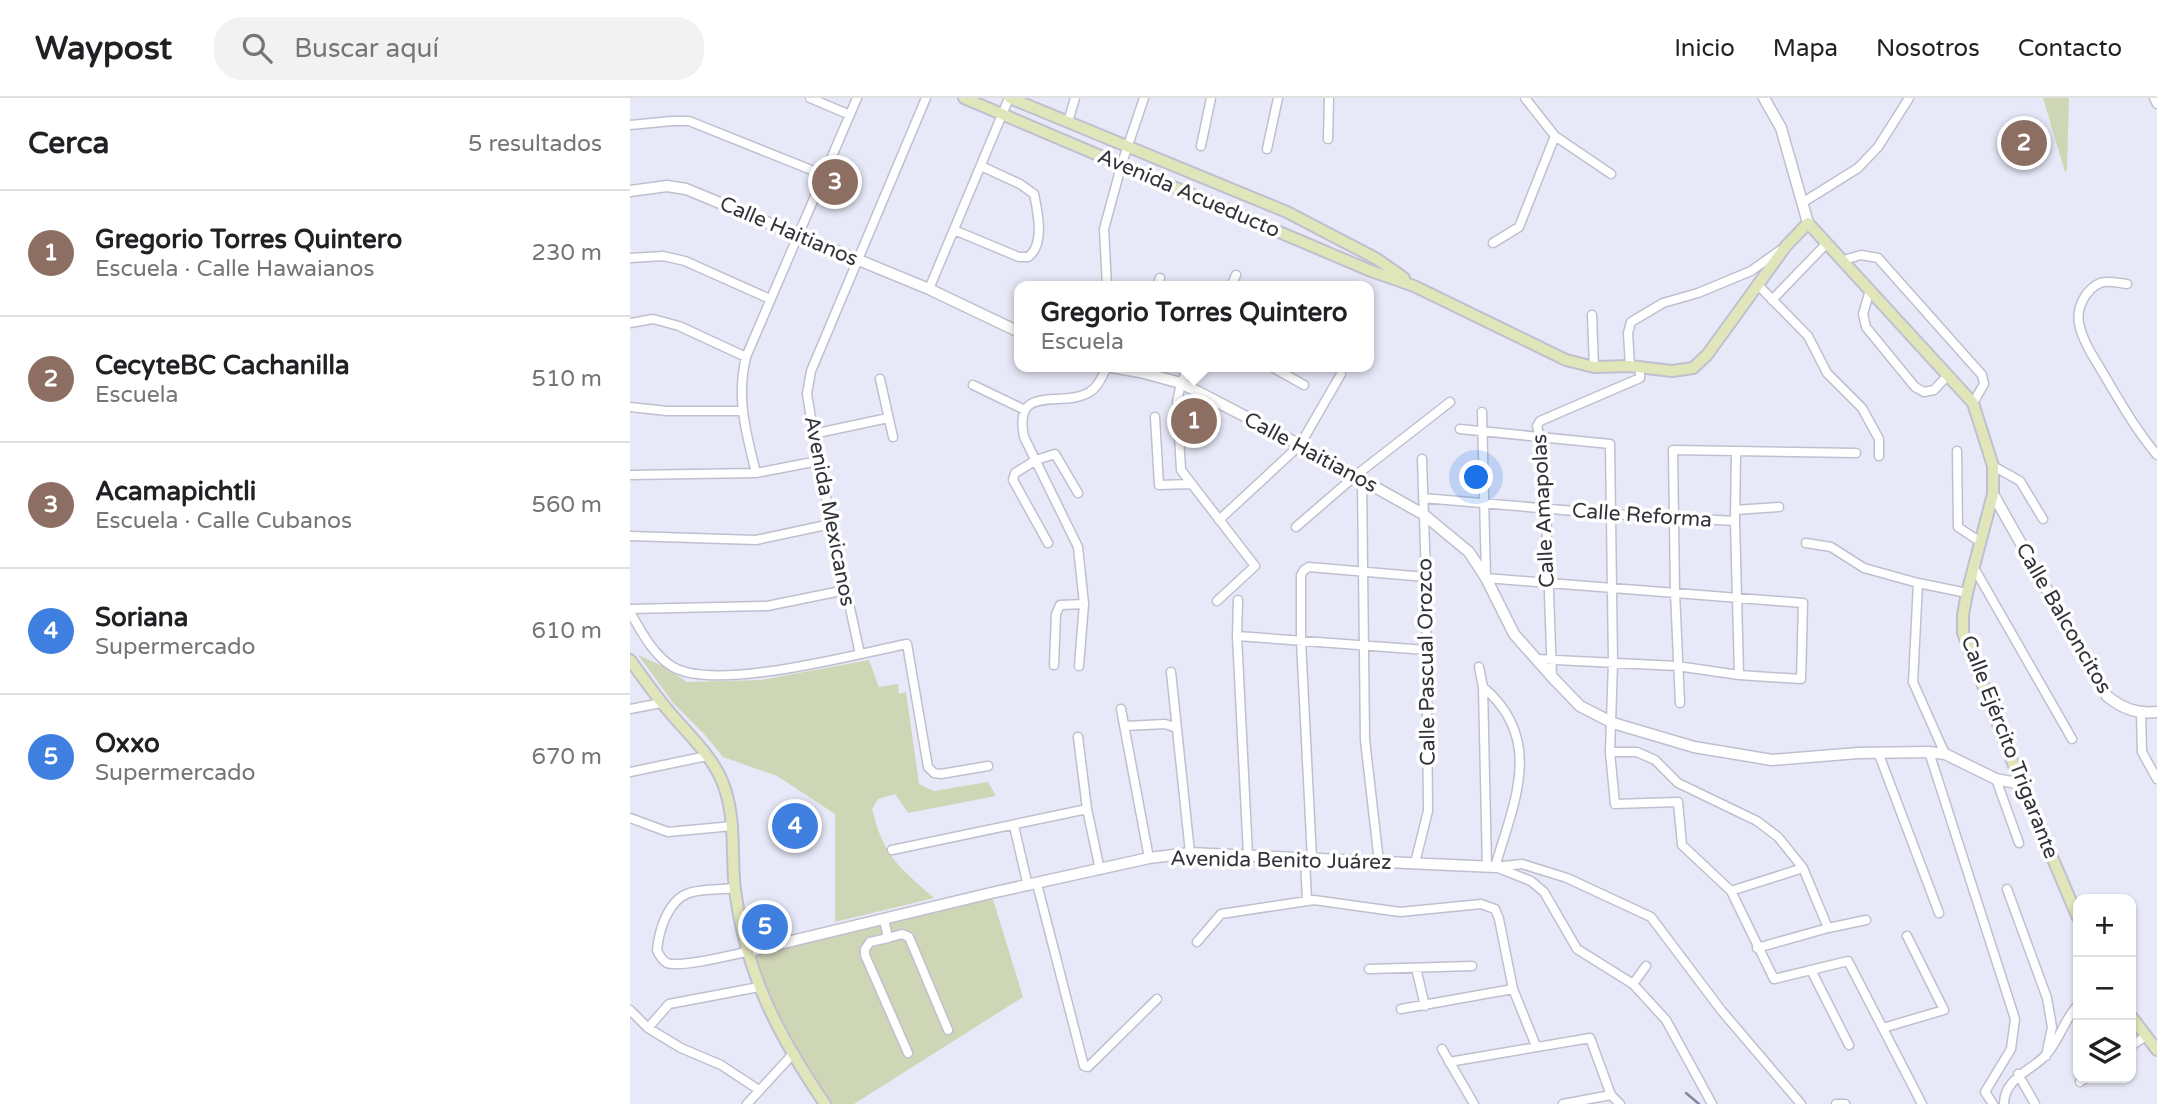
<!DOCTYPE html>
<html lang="es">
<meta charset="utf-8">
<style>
body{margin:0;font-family:"Varela Round",sans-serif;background:#f2f2f2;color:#202124}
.controls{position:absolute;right:21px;bottom:21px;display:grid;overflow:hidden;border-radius:14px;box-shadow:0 2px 5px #0004}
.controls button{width:63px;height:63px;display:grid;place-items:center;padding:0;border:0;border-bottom:2px solid #e0e0e0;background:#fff;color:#202124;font:35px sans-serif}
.you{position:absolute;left:847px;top:380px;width:24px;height:24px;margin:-18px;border:5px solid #fff;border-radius:50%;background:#1a73e8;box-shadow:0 0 0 10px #1a73e833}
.badge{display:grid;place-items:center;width:46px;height:46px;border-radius:50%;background:#7c3aed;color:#fff;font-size:23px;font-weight:700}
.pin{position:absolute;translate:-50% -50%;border:4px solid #fff;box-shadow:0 2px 7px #0006}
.popup{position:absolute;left:384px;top:183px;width:360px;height:91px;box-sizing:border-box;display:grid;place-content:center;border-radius:14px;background:#fff;filter:drop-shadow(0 2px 5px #0005);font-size:23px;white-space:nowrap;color:#757577}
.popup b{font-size:26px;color:#202124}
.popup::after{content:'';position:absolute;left:50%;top:100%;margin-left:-14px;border:14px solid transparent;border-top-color:#fff}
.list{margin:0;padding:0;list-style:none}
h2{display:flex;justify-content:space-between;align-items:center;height:91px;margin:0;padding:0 28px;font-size:30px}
h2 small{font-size:23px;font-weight:400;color:#757577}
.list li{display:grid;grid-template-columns:46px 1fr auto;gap:21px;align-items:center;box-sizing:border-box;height:126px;padding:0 28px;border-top:2px solid #e0e0e0}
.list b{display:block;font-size:26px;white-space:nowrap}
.list p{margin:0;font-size:23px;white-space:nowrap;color:#757577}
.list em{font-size:23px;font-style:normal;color:#757577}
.icon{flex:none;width:38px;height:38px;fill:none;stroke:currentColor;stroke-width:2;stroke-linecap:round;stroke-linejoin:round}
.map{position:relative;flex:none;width:1527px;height:1006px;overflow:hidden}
header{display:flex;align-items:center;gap:42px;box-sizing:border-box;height:98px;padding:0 35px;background:#fff;border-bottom:2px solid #e0e0e0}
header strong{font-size:33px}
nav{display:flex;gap:38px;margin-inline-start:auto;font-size:24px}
.search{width:490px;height:63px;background:#f2f2f2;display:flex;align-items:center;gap:18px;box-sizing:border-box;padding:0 24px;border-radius:28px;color:#757577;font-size:26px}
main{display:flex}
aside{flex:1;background:#fff}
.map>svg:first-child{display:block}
.green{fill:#cfd6b6}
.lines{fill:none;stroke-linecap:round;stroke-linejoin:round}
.stream{stroke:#8585a0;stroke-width:2.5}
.minor-casing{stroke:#bfc0cf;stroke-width:11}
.tertiary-casing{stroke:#bfc0cf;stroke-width:13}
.secondary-casing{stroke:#bfc0cf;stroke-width:14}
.minor{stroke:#fff;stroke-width:8}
.tertiary{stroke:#fff;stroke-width:10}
.secondary{stroke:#e0e6b9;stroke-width:10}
.labels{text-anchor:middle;stroke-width:7;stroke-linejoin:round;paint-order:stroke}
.street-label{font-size:21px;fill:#323238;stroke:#fff}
</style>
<header>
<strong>Waypost</strong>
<div class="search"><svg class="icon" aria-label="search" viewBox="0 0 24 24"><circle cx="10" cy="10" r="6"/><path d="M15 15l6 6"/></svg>Buscar aquí</div>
<nav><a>Inicio</a><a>Mapa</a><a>Nosotros</a><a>Contacto</a></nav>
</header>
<main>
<aside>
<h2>Cerca<small>5 resultados</small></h2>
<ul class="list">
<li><span class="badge" style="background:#8d6e63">1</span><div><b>Gregorio Torres Quintero</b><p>Escuela · Calle Hawaianos</p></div><em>230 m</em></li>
<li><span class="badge" style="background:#8d6e63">2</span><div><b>CecyteBC Cachanilla</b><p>Escuela</p></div><em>510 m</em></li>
<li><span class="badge" style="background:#8d6e63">3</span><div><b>Acamapichtli</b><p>Escuela · Calle Cubanos</p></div><em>560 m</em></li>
<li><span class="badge" style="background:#3f7fe0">4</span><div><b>Soriana</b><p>Supermercado</p></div><em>610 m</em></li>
<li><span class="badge" style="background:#3f7fe0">5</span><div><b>Oxxo</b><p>Supermercado</p></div><em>670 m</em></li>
</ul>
</aside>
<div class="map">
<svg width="1527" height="1006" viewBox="0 0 1527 1006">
<rect width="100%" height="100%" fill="#e8e9f8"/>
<path class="green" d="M1413 0H1439L1437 72 1435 74Z
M8 557 35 569 57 584 131 582 239 562 249 589 268 586 269 596 276 594 289 686 304 693 358 684 366 698 278 715 265 696 248 701 242 711C254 759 268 768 304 800L205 824V716L147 678 93 659 74 636 44 606Z
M361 795 393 899 224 1006H195L162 957 116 854Z"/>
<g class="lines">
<path class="stream" d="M1056 995 1069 1006"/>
<defs>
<path id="minor" d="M180 0 220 17
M895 0 925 38 981 76
M1524 0 1527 6
M438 24 445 0
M0 27 42 23H59L194 77
M698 41 699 0
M571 48 581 0
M637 51 648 0
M1172 105 1228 70 1248 49 1279 0
M324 132 389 159H398C415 147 408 115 404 96L390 86 351 68
M863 145 889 129 925 38
M0 160 33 158 55 163 140 201
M1214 162 1231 157 1248 160 1352 277 1354 286 1343 305
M1127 186 1178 238 1197 275 1232 310 1249 341V358
M1497 186C1489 185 1477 182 1470 185 1456 191 1446 210 1449 225 1452 242 1464 260 1473 275 1490 304 1506 332 1527 357
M477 188 474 131 492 65 514 0
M527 188 530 180
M601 188 606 177
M299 191 379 0
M1240 192 1233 216 1236 229 1285 289 1294 294 1304 292 1318 277
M1142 202 1197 145
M962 217 964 269
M0 225 23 221 49 228 116 259
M1000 268 998 235 1001 224 1033 205 1068 195 1121 173 1149 153
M559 269 551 285 547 304 551 372 625 468 587 503
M642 269 674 287
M250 281 263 339
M343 287 395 312
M0 309 37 313H112
M852 314 856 480 1173 505 1171 581 1109 577 1047 568 906 561
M525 319 529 387 560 386
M830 331 980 346 983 564 980 654 985 706 1048 704 1052 747 1101 793 1144 881 1218 863 1292 1006
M183 336 258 320
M1327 353 1328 429 1349 443
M1106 354 1105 423 1109 577
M1363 368 1390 383 1413 421
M126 375C116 334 106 301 116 259L227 0
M0 377 126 375 188 363
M732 382 735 642 749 764
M793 400 980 416 1105 423
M1105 412 1149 409
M589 422 670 347 711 276
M666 429 725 378 820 304
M0 438 126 442 201 426
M418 445 383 382 385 375 406 362 425 356 448 395
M1176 445 1201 449 1234 470 1288 485 1337 495
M1343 468 1442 641
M1288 485 1283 584 1315 656
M608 502 607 538 618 757
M0 511 137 508 216 492
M0 514C11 533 23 557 43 569 87 594 225 556 277 546L298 669 304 675 311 676 358 668
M607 538 796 552
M230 556 188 363 177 296 181 273 296 0
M424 567 426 516 430 507 454 506
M449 568 454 506 448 449 394 339C383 285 430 310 458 295 468 290 472 278 477 269
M849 569 853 589 857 769
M541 574 560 755
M922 579 916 410 912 346 907 328 910 323 1010 280V270
M853 589C915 641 884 704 865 769
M1050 605 1045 494 1043 352 1226 355
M0 611 31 605
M491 611 519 760
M1511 616 1512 654 1527 681
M495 628 535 626 547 630
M448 639 457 711 470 772
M980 654H1007L1025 662 1048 685 1127 723 1148 739 1173 770 1198 830
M1248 654 1309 815
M1299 654 1385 921 1381 951 1355 994 1363 1006
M0 674 77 658
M1366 681 1389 745
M0 720 38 734 103 728
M384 728 398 788
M262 752 457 711
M675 761 677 803
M682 761 671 543V477L674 472 679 469 796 479
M785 765 798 713 796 479 792 361
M865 769 892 766 937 780 1021 819 1091 912 1171 1006
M868 770 901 783 914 794 947 851 1003 886 1036 922 1082 1006
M407 786 454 968 458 969 527 901
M105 790C91 792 72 790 59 795 38 802 29 832 27 852 29 857 32 862 37 865 50 870 101 857 116 854
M1377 791 1417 900 1422 929 1416 958
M1101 793 1173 770
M254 821 258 840 272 836 279 839 318 932
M258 840 240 844 235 851V857L278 955
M567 844 591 816 684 802 770 814 851 806 865 811 869 821 883 891 906 948
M1127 850 1198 830 1236 822
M786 870 795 908
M739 871 842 868
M1181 872 1219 947
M1003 886 1016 868
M771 911 883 891
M0 912 18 930 51 950 91 967 129 992
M18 930 39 906 129 889
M1253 930 1314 912 1277 838
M1501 948 1516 938
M812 951 844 1006
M819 964 960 940 981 997 990 1006
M1388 976 1405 1006
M1450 984 1456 980
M117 1006 162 957
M933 1006 981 997
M1206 1006H1215
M1374 1006C1374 981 1400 973 1415 958 1429 944 1434 921 1448 907"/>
<path id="tertiary" d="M1134 0 1151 30 1178 125
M0 93 37 88 56 91 299 191 389 234
M482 269 510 274 551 285 670 347 793 416 839 454 856 480 884 536 922 579 950 608 983 625 1064 649 1142 662 1228 655 1299 654 1315 656 1366 681 1391 686
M1363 396 1477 598C1493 611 1507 616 1527 614
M116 854 361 795 519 760 560 755 865 769"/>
<path id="secondary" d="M334 0 741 173 784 188 936 262 964 269 1000 268 1042 273 1063 270 1077 257 1156 148 1178 125 1343 305 1363 368V396L1337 495 1333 517V535L1391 686 1448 820
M380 0 657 114 747 161 774 180
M0 562C11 577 21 591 32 605 53 632 85 658 95 691 106 724 101 758 105 792 116 876 148 937 195 1006
M1501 918 1527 952"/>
</defs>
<use href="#minor" class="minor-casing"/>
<use href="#tertiary" class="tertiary-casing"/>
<use href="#secondary" class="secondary-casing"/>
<use href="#minor" class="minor"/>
<use href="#tertiary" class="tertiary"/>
<use href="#secondary" class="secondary"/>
</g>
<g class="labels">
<g class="street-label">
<text transform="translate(559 95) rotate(23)" y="7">Avenida Acueducto</text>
<text transform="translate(159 133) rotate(23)" y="7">Calle Haitianos</text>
<text transform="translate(681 354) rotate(28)" y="7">Calle Haitianos</text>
<text transform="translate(200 413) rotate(79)" y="7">Avenida Mexicanos</text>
<text transform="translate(913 413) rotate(-93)" y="7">Calle Amapolas</text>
<text transform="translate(1012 417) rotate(4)" y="7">Calle Reforma</text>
<text transform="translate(1434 520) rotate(60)" y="7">Calle Balconcitos</text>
<text transform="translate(796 564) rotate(-91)" y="7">Calle Pascual Orozco</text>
<text transform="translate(1380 649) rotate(69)" y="7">Calle Ejército Trigarante</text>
<text transform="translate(651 762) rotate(1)" y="7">Avenida Benito Juárez</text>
</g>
</g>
</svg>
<div class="controls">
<button>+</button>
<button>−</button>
<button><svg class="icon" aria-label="layers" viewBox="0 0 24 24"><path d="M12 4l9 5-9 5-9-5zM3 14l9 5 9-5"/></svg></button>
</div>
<div class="you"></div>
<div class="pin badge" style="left:564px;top:323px;background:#8d6e63">1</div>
<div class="popup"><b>Gregorio Torres Quintero</b>Escuela</div>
<div class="pin badge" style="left:1394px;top:45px;background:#8d6e63">2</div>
<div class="pin badge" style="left:205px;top:84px;background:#8d6e63">3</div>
<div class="pin badge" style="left:165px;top:728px;background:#3f7fe0">4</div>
<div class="pin badge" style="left:135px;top:829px;background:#3f7fe0">5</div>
</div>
</main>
